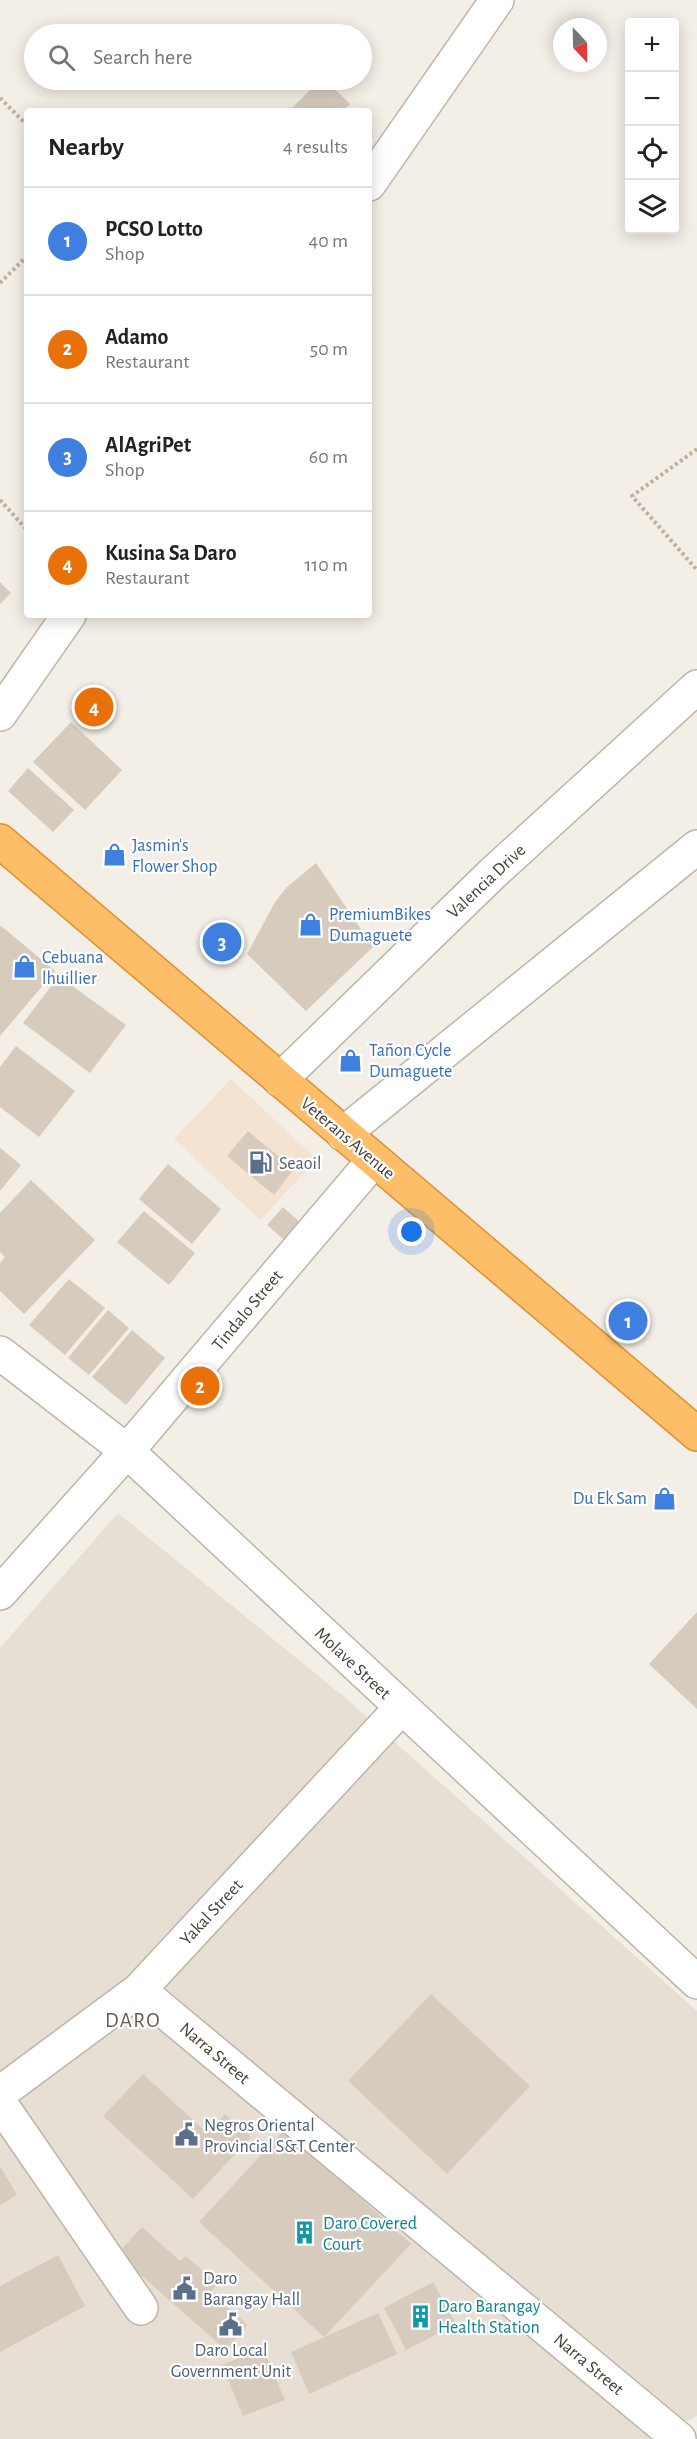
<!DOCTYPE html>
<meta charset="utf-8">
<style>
body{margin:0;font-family:"Alegreya Sans",sans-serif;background:#f2f2f2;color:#222}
.controls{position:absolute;right:18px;top:18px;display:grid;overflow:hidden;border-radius:6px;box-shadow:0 3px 15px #0003}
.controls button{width:54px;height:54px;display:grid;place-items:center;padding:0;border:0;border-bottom:2px solid #e0e0e0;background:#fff;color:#222;font:30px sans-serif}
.compass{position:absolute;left:553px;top:18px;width:54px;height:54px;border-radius:50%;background:#fff;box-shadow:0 3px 15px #0003;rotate:158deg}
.you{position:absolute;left:412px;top:1232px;width:21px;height:21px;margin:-15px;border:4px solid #fff;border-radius:50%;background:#1a73e8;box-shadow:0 0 0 9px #1a73e833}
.badge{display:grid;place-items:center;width:39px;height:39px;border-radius:50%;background:#f92517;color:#fff;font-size:20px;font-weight:700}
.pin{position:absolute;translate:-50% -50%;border:3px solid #fff;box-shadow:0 2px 6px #0006}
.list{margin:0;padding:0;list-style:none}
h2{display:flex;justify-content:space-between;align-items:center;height:78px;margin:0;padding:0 24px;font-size:26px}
h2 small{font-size:20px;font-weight:400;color:#767676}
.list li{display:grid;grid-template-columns:39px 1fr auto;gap:18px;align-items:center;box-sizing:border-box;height:108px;padding:0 24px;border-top:2px solid #e0e0e0}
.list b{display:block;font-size:22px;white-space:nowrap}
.list p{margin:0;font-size:20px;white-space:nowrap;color:#767676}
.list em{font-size:20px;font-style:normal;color:#767676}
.icon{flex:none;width:33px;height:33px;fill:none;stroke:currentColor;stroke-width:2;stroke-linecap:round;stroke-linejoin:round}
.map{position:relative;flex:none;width:697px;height:2439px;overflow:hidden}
.search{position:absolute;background:#fff;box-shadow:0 3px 15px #0003;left:24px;top:24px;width:348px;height:66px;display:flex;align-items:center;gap:15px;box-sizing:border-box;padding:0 21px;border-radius:33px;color:#767676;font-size:22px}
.panel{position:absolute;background:#fff;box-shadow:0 3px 15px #0003;left:24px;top:108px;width:348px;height:510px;border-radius:6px}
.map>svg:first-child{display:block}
.residential{fill:#e7dfd4}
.commercial{fill:#f5e3d1}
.building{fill:#d7cbbe}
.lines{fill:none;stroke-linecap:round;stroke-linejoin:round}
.minor-casing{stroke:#beb5a9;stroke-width:36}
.highway-casing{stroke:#dd9136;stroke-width:36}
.path{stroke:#c0af9a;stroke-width:4;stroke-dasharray:3 3;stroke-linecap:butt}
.minor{stroke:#fff;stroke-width:33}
.highway{stroke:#fdbe67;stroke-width:33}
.labels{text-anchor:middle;stroke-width:4.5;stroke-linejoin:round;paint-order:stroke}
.shop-label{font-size:18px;fill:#366cbe;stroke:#fff;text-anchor:start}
.street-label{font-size:18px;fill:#463e35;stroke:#fff}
.service-label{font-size:18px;fill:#4e5e75;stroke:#fff;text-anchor:start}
.culture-label{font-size:18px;fill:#0d838f;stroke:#fff;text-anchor:start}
.quarter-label{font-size:21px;letter-spacing:1.5px;fill:#685b4d;stroke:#fff}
</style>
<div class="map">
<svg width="697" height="2439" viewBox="0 0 697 2439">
<rect width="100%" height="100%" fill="#f3eee6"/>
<path class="residential" d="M118 1513 343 1696 697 2011V2416L648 2439H0V1648Z"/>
<path class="commercial" d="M231 1079 317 1159 260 1220 174 1139Z"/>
<path class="building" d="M320 80H325L350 104 343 111H289Z
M0 582 11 593 0 604Z
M71 722 122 770 85 810 33 762Z
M28 768 74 810 53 832 8 791Z
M316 863 373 947 306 1011 247 954 275 902 287 887Z
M0 925 55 971 0 1036Z
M59 976 126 1025 90 1073 23 1023Z
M16 1046 75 1091 39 1137 0 1107V1067Z
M248 1131 294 1169 274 1195 227 1156Z
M0 1148 21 1165 0 1191Z
M168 1164 221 1209 192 1244 139 1199Z
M31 1180 95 1240 24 1314 0 1291V1263L5 1257 0 1252V1213Z
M283 1207 303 1225 288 1243 267 1225Z
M144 1211 195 1253 169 1285 117 1242Z
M69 1279 105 1308 65 1355 29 1325Z
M108 1310 129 1328 89 1375 68 1358Z
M132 1330 165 1358 126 1405 92 1377Z
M697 1612V1709L649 1664Z
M431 1994 530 2086 447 2174 348 2081Z
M143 2074 207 2133 225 2114 251 2137 193 2199 103 2116Z
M285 2129 411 2244 324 2337 199 2222Z
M0 2166 17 2195 0 2205Z
M142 2227 180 2261 186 2256 218 2284 210 2292 248 2325 226 2350 117 2254Z
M58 2255 85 2306 0 2352V2286Z
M433 2282 456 2324 406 2350 384 2308Z
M378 2313 397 2354 309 2394 291 2352Z
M263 2348 285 2400 243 2416 222 2365Z"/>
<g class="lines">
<defs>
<path id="minor" d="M369 184 497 0
M0 714 69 615
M280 1080 493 873 697 687
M343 1134 697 847
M0 1353 127 1451 697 1982
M0 1593 127 1451 374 1160
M139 1990 679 2439
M0 2093 139 1990 401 1708
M0 2103 141 2308"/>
<path id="highway" d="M0 841 697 1434"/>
</defs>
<use href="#minor" class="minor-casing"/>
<use href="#highway" class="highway-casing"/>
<path class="path" d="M0 98 27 125
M0 283 27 256
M697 449 632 496 697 570
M0 500 27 530"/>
<use href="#minor" class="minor"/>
<use href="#highway" class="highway"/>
</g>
<defs>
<symbol id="shop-bare" viewBox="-9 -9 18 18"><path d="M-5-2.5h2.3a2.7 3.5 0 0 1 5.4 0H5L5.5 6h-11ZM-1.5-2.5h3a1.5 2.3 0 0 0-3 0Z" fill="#3f7fe0" stroke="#fff" stroke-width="2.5" paint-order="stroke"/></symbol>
<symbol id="fuel-bare" viewBox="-9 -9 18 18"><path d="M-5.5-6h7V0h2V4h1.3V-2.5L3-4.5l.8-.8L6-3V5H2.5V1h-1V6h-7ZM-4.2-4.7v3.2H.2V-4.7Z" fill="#5c6f8a" stroke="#fff" stroke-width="2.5" paint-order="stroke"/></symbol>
<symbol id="civic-bare" viewBox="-9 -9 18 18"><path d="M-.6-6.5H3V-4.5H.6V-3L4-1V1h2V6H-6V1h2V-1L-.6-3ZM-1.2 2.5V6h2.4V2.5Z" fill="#5c6f8a" stroke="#fff" stroke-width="2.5" paint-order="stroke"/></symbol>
<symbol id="building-bare" viewBox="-9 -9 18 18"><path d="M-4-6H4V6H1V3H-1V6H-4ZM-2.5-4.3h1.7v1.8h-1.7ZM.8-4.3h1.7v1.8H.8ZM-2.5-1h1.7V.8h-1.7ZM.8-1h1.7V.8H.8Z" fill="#0f9aa8" stroke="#fff" stroke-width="2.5" paint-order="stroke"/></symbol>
</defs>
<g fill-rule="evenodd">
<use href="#shop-bare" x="98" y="838" width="33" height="33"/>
<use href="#shop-bare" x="294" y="908" width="33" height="33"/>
<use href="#shop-bare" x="8" y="950" width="33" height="33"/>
<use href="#shop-bare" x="334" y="1044" width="33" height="33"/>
<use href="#fuel-bare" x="244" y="1146" width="33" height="33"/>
<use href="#shop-bare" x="648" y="1482" width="33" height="33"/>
<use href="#civic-bare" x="170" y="2118" width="33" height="33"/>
<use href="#building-bare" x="288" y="2216" width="33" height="33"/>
<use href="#civic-bare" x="168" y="2272" width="33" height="33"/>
<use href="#building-bare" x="404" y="2300" width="33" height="33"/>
<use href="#civic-bare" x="214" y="2308" width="33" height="33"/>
</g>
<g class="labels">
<g class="shop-label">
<text x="132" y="851">Jasmin's<tspan x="132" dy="21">Flower Shop</tspan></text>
<text x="329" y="920">PremiumBikes<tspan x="329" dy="21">Dumaguete</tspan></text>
<text x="42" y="963">Cebuana<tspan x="42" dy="21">lhuillier</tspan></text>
<text x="369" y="1056">Tañon Cycle<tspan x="369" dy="21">Dumaguete</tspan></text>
<text x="647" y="1504" text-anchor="end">Du Ek Sam</text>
</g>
<g class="street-label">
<text transform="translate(486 881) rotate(-43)" y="6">Valencia Drive</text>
<text transform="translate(348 1138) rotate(40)" y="6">Veterans Avenue</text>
<text transform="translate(247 1310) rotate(-50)" y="6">Tindalo Street</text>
<text transform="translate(353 1663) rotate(43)" y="6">Molave Street</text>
<text transform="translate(211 1912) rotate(-47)" y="6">Yakal Street</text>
<text transform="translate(215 2053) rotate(40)" y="6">Narra Street</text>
<text transform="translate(589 2364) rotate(40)" y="6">Narra Street</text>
</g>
<g class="service-label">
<text x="279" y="1169">Seaoil</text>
<text x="204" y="2131">Negros Oriental<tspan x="204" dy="21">Provincial S&amp;T Center</tspan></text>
<text x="203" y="2284">Daro<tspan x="203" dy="21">Barangay Hall</tspan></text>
<text x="231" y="2356" text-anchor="middle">Daro Local<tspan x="231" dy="21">Government Unit</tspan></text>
</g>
<g class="culture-label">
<text x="323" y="2229">Daro Covered<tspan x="323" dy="21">Court</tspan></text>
<text x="438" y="2312">Daro Barangay<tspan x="438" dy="21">Health Station</tspan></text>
</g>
<g class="quarter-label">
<text x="133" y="2027">DARO</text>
</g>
</g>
</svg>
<div class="controls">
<button>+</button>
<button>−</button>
<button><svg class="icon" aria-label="locate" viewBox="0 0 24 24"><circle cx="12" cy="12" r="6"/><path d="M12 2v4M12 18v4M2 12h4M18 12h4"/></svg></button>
<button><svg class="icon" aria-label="layers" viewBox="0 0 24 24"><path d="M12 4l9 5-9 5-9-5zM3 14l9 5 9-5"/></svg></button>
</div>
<svg class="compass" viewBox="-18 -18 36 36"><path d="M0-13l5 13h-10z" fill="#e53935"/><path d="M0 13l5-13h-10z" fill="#767676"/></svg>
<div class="you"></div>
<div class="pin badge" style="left:628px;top:1321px;background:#3f7fe0">1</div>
<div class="pin badge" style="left:200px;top:1386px;background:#e8710a">2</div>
<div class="pin badge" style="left:222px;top:942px;background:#3f7fe0">3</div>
<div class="pin badge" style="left:94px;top:707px;background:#e8710a">4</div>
<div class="search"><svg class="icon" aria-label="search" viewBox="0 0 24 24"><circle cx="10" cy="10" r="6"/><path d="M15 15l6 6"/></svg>Search here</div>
<section class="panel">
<h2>Nearby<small>4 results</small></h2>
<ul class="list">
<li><span class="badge" style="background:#3f7fe0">1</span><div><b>PCSO Lotto</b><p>Shop</p></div><em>40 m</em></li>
<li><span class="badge" style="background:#e8710a">2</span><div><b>Adamo</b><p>Restaurant</p></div><em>50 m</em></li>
<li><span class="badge" style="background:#3f7fe0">3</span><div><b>AlAgriPet</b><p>Shop</p></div><em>60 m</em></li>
<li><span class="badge" style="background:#e8710a">4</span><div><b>Kusina Sa Daro</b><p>Restaurant</p></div><em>110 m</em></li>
</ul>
</section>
</div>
